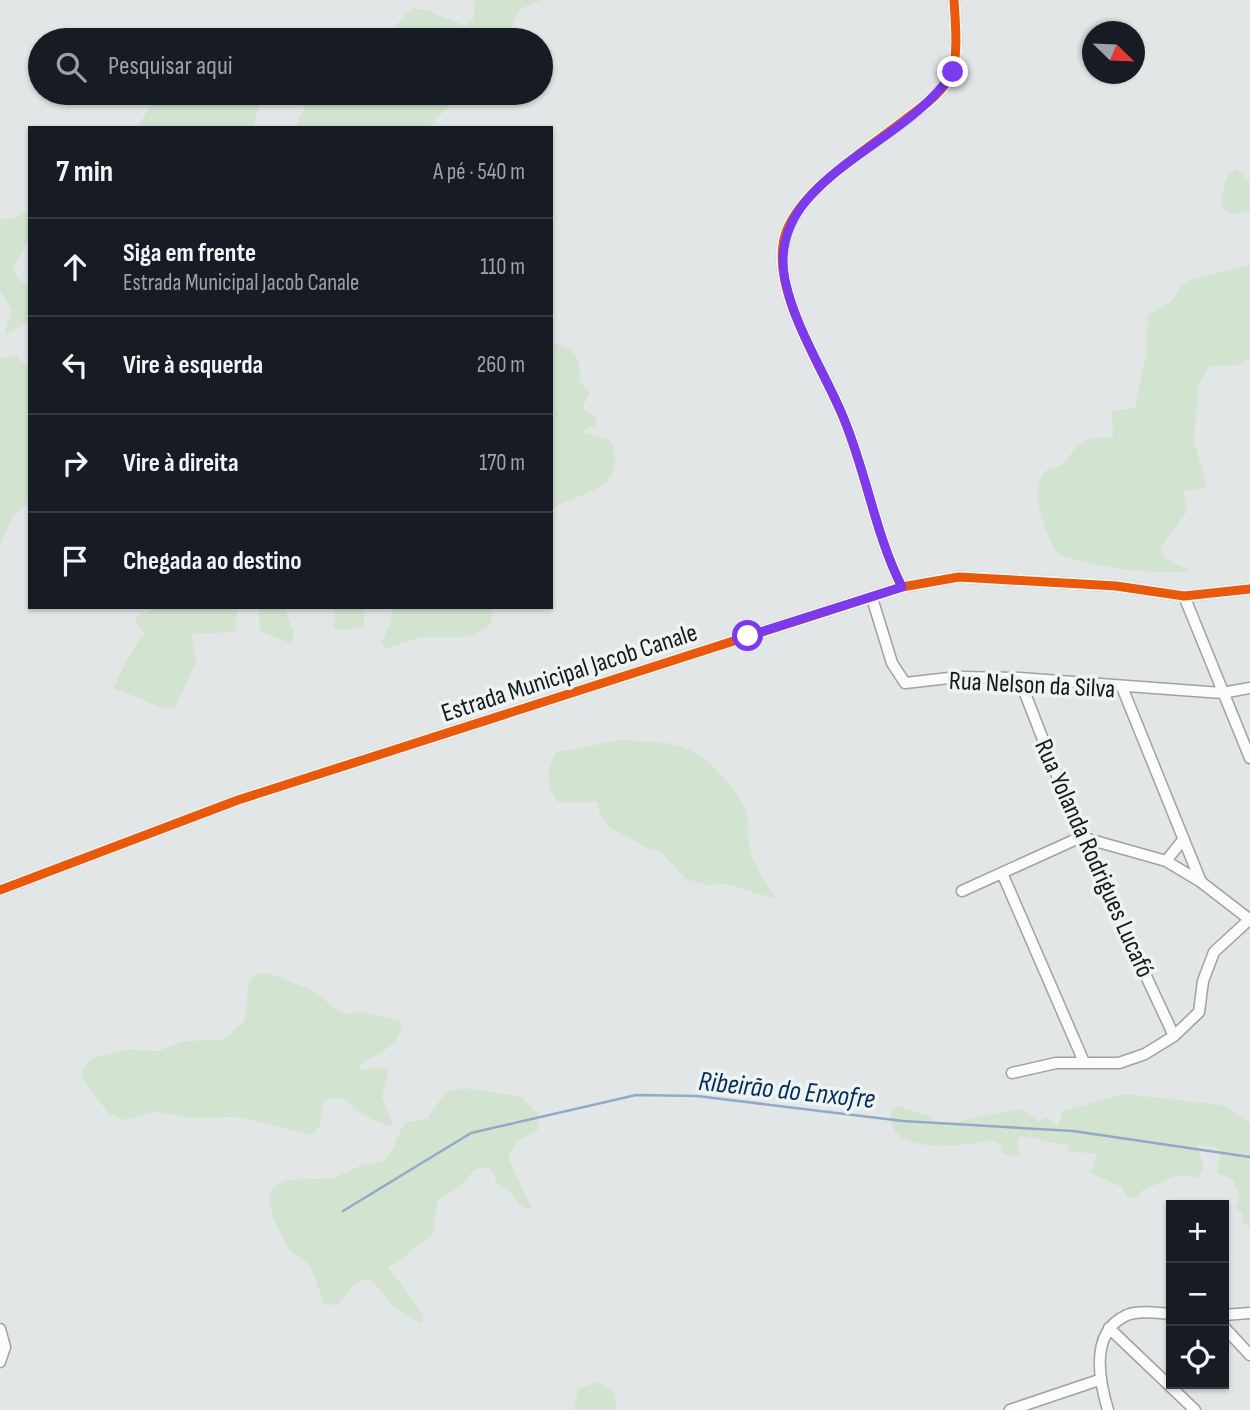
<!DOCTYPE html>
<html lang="pt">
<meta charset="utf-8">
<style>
body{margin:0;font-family:"Sofia Sans Condensed",sans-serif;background:#242831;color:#f1f3f6}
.controls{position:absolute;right:21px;bottom:21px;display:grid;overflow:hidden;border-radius:0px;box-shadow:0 2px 5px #0004}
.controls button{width:63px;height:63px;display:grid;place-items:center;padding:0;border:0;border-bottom:2px solid #363941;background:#171b24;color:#f1f3f6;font:35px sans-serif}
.compass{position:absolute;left:1082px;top:21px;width:63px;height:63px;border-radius:50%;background:#171b24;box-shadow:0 2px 5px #0004;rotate:113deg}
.stop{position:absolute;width:21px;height:21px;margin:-16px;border:5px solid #7c3aed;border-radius:50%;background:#fff}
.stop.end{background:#7c3aed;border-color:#fff;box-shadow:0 2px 7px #0008}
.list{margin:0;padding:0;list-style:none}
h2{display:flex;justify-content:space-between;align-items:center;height:91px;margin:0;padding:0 28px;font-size:30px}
h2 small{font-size:23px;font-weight:400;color:#9ea1a6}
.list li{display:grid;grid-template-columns:46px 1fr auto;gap:21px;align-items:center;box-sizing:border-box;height:98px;padding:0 28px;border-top:2px solid #363941}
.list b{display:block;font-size:26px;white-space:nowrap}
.list p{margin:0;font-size:23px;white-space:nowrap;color:#9ea1a6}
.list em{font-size:23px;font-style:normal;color:#9ea1a6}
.icon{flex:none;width:38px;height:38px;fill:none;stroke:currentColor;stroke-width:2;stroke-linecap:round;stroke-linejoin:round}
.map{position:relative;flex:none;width:1250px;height:1410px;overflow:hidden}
.search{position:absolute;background:#171b24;box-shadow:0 2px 5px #0004;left:28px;top:28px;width:525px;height:77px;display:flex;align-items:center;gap:18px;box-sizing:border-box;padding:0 24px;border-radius:38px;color:#9ea1a6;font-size:26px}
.panel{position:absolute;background:#171b24;box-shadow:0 2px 5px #0004;left:28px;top:126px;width:525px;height:483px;border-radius:0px}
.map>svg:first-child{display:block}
.green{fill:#d2e3cf}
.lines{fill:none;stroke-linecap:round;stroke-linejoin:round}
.stream{stroke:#91aac8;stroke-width:2.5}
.minor-casing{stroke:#a0a2a2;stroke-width:13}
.minor{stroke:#fbfbfb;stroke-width:10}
.cycleway-casing{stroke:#eef4f4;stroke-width:13}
.cycleway{stroke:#e8590c;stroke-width:9}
.route{stroke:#7c3aed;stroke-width:9}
.labels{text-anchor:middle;stroke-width:7;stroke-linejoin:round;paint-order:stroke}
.street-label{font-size:26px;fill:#171a1a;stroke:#eef4f4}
.water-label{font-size:28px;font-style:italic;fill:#062d55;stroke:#eef4f4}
</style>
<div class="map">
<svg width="1250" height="1410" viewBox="0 0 1250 1410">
<rect width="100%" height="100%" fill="#e2e6e6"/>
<path class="green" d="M475 0H542L520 9 506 40H380C394 31 400 19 412 8L426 10 466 26 473 20Z
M164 93H188L196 96 218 93H281L267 96 258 108 253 128H137L154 99Z
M312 93H477L456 98 428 128H295Z
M1237 169 1250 183V210L1231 214 1222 207C1223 191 1222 177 1237 169Z
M24 212 30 215V237L13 269 18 279 30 287V321L4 335 12 310 0 291V219H14Z
M1250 265V358L1239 365 1210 366 1198 384 1194 441 1207 487 1184 491 1186 513 1160 548 1164 557 1188 570C1165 578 1081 564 1058 554 1046 535 1028 493 1045 472 1050 466 1058 468 1064 463 1068 460 1070 454 1074 450 1085 438 1097 437 1113 437L1112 411 1135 408 1146 354 1148 315 1173 300 1181 286 1189 280Z
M551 342C573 349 583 356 579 380L590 394 582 407 598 419 594 426 581 432 610 440C632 489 582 491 551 509Z
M17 355 24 365 30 366V501L13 515 0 547V358Z
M158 607H238L235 632 191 634 196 662 176 706 166 709 113 688C122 673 133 644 145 634L134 618Z
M259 607H284L294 633 292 642 290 643 260 631Z
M330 607H364V626C354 629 343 633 333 627L336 615Z
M392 607H492L491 623 488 627 468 637H422L386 649 381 642 390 626Z
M621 740C676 743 693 740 730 786 738 796 746 806 748 819 749 826 748 833 748 840 751 863 764 880 776 899L726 884 707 885 686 879 660 851 650 849 609 827 600 814 597 802H558C546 788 545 767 557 752Z
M268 973 307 988 344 1014 362 1012 401 1021C404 1046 375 1054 359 1066L362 1070 380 1067 389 1070 382 1097 393 1126C384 1125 374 1121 366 1116 351 1108 343 1089 323 1102L320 1127 312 1135 238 1117 192 1118 153 1112 125 1120 108 1113 82 1078 81 1071 91 1059 128 1049 158 1051 184 1041 223 1040 245 1021 249 981 257 974Z
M463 1088 519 1096 538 1113V1130L516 1142 508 1157 532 1209H524L509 1191 497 1184 493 1172 484 1167 474 1170 462 1185 437 1201 433 1234C417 1245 405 1259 388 1267L423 1315V1321L419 1323 393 1306 374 1283 366 1279 355 1283 337 1305 324 1304 310 1265 290 1251 273 1219 269 1198 274 1187 285 1180 334 1178 362 1165 382 1162 391 1153 404 1123 428 1118 445 1093Z
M1124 1094 1222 1105 1250 1123V1227L1242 1223 1243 1215 1235 1206 1240 1197 1233 1180 1217 1173 1220 1154 1215 1146 1197 1145 1204 1167 1198 1179 1184 1175 1173 1177 1141 1191 1139 1198 1127 1197 1122 1187 1091 1173 1097 1153 1069 1152 1066 1144C1047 1144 1038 1137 1021 1136L1017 1141 1019 1154 1014 1157 1002 1153 1001 1144 992 1140C966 1145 882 1159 892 1110L898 1106 929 1116 946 1127 967 1119 1023 1109 1040 1122 1045 1117 1057 1127 1063 1111Z
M598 1382 615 1394 616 1410H574L578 1389Z"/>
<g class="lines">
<path class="stream" d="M343 1211 471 1133 636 1095 697 1096 903 1121 1073 1131 1250 1157"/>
<defs>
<path id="minor" d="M902 587C874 532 866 469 841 412 821 365 772 292 784 239 795 192 871 147 907 118 924 105 942 94 951 74 959 57 955 19 954 0
M1184 596 1250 758
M872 598 892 663 905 683 958 677 1019 678 1222 693 1250 688
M1019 678 1081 837 1174 1036
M1122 687 1201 882
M1166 861 1182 841
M1002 873 1084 1062
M0 890 238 800 902 587 959 577 1116 586 1184 596 1250 589
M962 891 1081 837 1166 861 1201 882 1249 919
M1012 1073 1056 1063H1119L1145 1054 1174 1036 1199 1012 1203 981 1214 952 1250 919
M1224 1315 1250 1313
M1224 1327 1250 1355
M1109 1328 1195 1410
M0 1329 5 1347 0 1362
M1010 1410 1099 1380
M1108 1410C1099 1380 1089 1332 1127 1315 1140 1310 1157 1313 1171 1314"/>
</defs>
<use href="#minor" class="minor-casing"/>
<use href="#minor" class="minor"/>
<defs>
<path id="cycleway" d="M902 587C874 532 866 469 841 412 821 365 772 292 784 239 795 192 871 147 907 118 924 105 942 94 951 74 959 57 955 19 954 0
M0 890 238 800 902 587 959 577 1116 586 1184 596 1250 589"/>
</defs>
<use href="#cycleway" class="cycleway-casing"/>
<use href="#cycleway" class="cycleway"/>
</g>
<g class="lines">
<path class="route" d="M748 636 902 587C874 532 866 468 841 412 822 368 795 327 785 280 779 250 787 224 806 201 848 151 917 127 953 72"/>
</g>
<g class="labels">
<g class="street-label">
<text transform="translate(569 672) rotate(-18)" y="9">Estrada Municipal Jacob Canale</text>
<text transform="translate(1032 684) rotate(3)" y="9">Rua Nelson da Silva</text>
<text transform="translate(1095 858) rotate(66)" y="9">Rua Yolanda Rodrigues Lucafó</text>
</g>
<g class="water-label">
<text transform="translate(787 1089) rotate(6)" y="10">Ribeirão do Enxofre</text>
</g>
</g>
</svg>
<div class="controls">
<button>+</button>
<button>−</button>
<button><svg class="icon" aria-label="locate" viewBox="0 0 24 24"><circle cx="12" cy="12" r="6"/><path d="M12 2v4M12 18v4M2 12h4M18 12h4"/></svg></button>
</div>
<svg class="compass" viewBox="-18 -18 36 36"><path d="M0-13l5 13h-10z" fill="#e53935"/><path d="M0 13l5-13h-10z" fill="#9ea1a6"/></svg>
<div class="stop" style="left:748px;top:636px"></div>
<div class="stop end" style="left:953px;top:72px"></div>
<div class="search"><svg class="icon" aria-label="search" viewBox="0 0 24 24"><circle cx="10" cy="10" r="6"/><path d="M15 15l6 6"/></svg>Pesquisar aqui</div>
<section class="panel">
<h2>7 min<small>A pé · 540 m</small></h2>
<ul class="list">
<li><svg class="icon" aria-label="ahead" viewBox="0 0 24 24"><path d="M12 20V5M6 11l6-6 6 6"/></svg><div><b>Siga em frente</b><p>Estrada Municipal Jacob Canale</p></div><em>110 m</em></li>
<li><svg class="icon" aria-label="left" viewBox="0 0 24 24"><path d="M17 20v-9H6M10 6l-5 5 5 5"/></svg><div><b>Vire à esquerda</b></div><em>260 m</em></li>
<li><svg class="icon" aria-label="right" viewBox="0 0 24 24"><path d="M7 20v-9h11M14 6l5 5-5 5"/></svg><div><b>Vire à direita</b></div><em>170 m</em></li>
<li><svg class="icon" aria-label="arrive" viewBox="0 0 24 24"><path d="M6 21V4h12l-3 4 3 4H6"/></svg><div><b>Chegada ao destino</b></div></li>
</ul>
</section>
</div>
